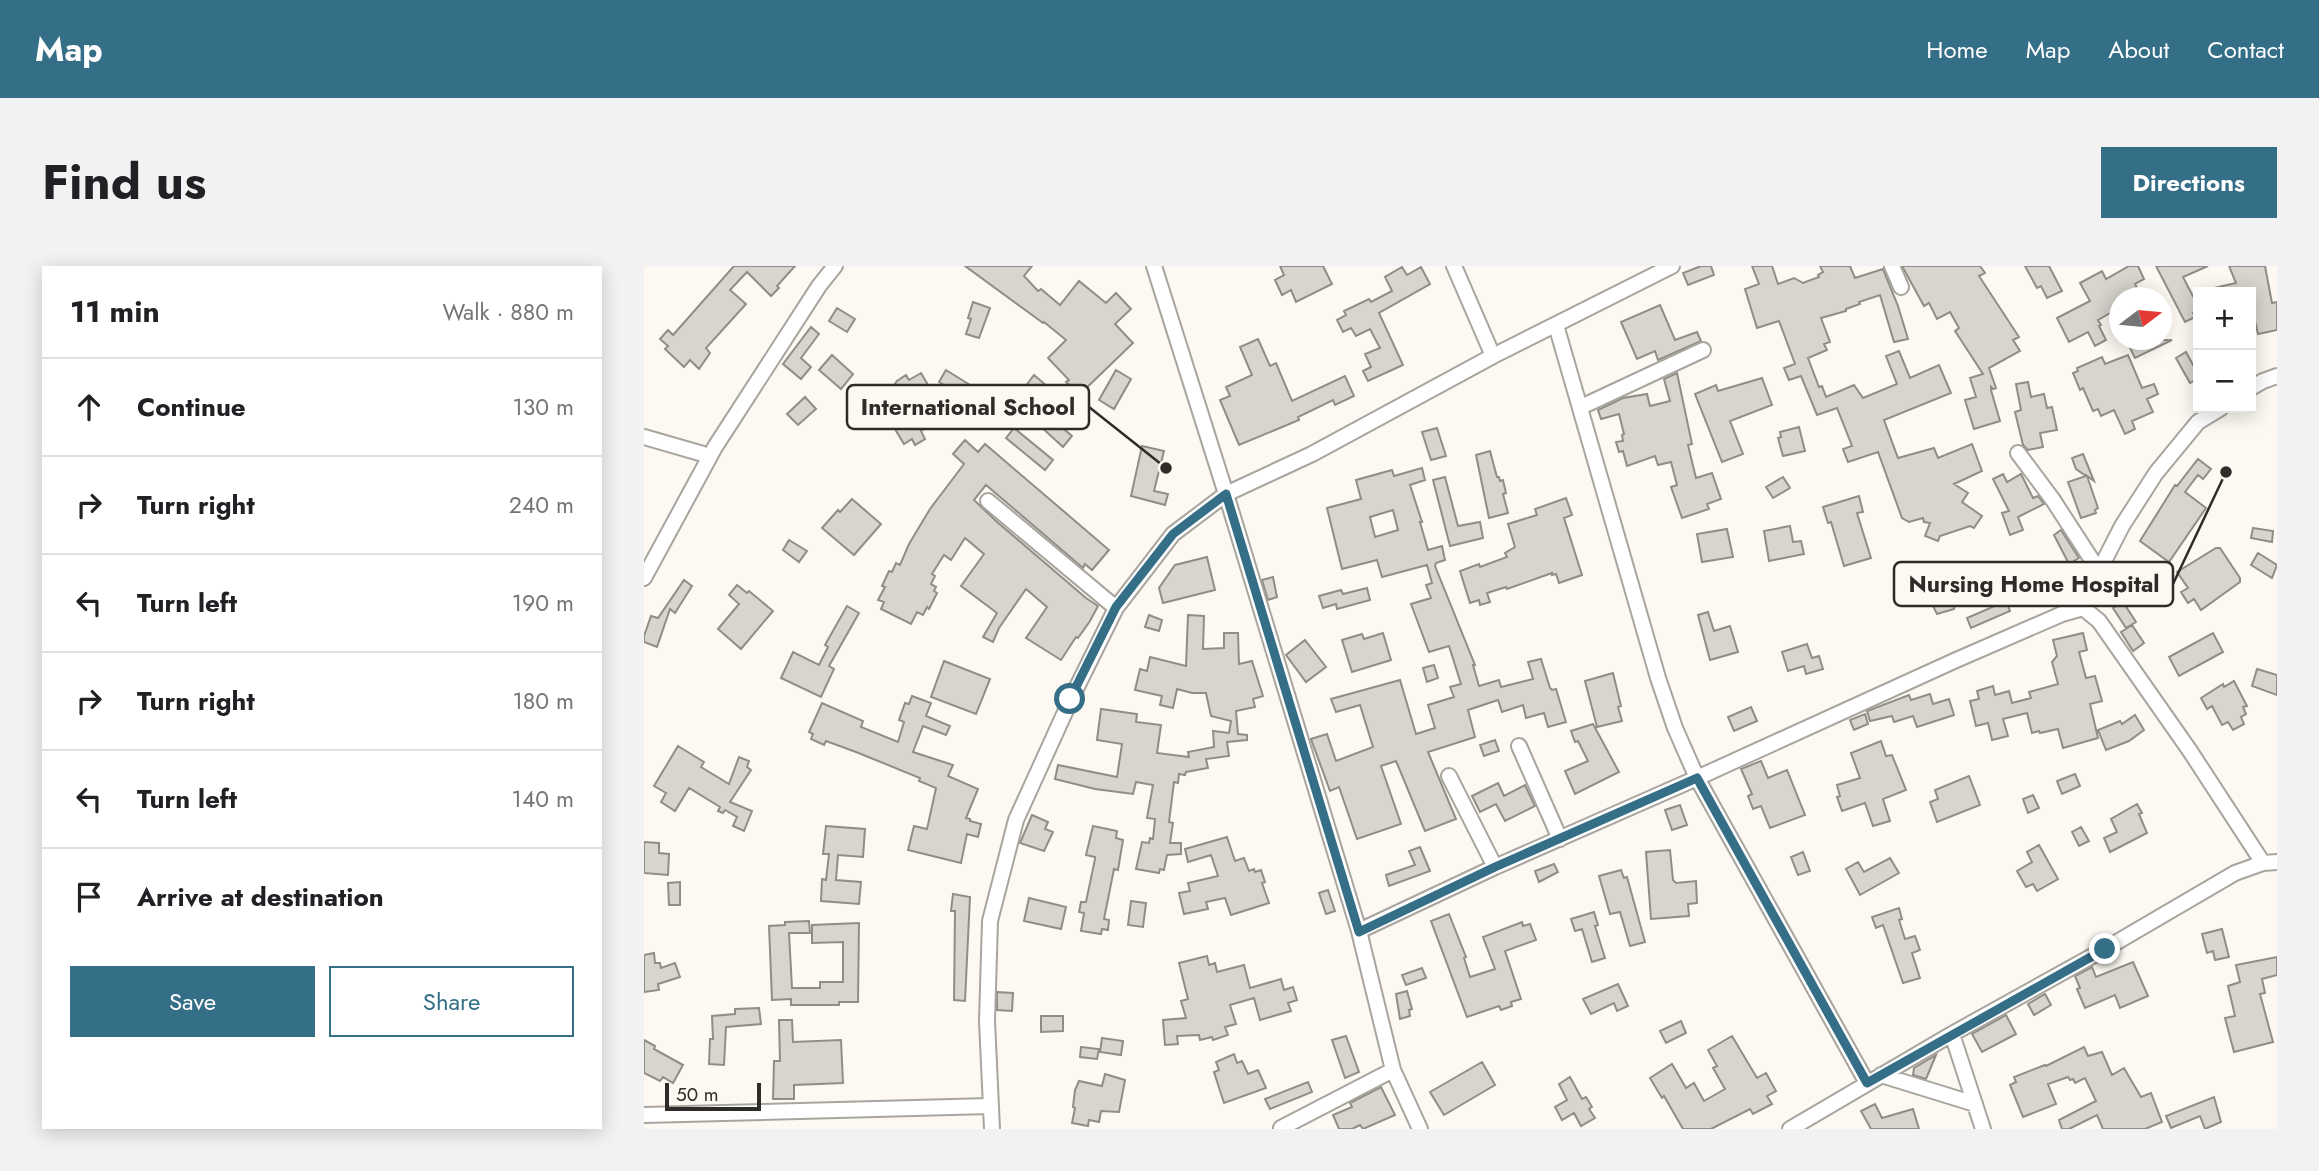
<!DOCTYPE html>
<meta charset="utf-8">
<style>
body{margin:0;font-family:Jost,sans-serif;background:#f2f2f2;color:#202124}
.controls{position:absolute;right:21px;top:21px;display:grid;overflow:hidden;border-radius:0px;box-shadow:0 4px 18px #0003}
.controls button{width:63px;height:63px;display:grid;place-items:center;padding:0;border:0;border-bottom:2px solid #e0e0e0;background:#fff;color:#202124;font:35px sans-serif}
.compass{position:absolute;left:1465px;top:21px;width:63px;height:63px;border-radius:50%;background:#fff;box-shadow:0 4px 18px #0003;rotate:74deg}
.scale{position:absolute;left:21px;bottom:18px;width:96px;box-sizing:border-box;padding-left:7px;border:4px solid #2d2c29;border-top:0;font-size:19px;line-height:24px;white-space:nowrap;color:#2d2c29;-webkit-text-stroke:5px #fdf9f2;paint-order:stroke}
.stop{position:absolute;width:21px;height:21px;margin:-16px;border:5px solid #356e87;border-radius:50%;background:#fff}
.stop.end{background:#356e87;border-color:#fff;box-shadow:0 2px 7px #0008}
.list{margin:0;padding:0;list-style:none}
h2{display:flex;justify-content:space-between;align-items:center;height:91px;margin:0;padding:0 28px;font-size:30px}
h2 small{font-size:23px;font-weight:400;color:#757577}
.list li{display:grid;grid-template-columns:46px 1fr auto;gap:21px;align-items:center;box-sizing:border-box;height:98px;padding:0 28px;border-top:2px solid #e0e0e0}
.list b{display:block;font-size:26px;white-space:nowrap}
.list em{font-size:23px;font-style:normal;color:#757577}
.actions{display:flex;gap:14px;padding:21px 28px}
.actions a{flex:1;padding:16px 0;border:2px solid #356e87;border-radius:0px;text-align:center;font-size:24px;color:#356e87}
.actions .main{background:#356e87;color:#fff}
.icon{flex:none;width:38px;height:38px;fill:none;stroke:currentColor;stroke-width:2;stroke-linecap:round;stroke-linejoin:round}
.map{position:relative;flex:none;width:1633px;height:863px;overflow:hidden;border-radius:0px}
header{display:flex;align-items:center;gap:42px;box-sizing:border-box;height:98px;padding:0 35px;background:#356e87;color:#fff}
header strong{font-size:33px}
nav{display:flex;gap:38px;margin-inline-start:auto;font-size:24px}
.intro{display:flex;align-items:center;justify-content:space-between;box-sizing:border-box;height:168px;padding:0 42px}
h1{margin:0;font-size:49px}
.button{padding:18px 32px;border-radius:0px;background:#356e87;color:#fff;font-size:24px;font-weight:700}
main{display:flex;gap:42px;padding:0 42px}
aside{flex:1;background:#fff;border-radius:0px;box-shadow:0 4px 18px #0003}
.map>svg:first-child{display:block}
.building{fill:#d8d4ce;stroke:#908d87;stroke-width:2;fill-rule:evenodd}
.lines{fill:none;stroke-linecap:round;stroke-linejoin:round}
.minor-casing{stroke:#a8a59f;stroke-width:18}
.minor{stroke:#fff;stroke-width:14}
.route{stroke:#356e87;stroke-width:9}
.leader{fill:none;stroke:#2d2c29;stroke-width:2.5}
.callout-dot{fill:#2d2c29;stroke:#fdf9f2;stroke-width:2.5}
.callout{fill:#fdf9f2;stroke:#2d2c29;stroke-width:2.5}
.callout-label{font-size:23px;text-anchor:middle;font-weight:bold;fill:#2d2c29}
</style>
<header>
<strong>Map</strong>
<nav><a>Home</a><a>Map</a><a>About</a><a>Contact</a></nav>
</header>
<div class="intro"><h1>Find us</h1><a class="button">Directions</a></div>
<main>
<aside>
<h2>11 min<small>Walk · 880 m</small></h2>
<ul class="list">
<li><svg class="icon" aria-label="ahead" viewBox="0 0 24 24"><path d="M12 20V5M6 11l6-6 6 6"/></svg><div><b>Continue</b></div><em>130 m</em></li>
<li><svg class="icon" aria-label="right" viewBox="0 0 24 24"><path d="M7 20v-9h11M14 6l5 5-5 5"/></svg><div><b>Turn right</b></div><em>240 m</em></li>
<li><svg class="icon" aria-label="left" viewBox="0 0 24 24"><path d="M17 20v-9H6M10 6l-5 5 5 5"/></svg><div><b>Turn left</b></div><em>190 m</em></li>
<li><svg class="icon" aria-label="right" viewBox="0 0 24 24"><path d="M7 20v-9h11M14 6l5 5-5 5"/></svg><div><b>Turn right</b></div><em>180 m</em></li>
<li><svg class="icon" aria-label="left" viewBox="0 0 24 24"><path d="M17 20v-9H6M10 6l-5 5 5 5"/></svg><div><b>Turn left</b></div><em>140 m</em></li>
<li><svg class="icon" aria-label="arrive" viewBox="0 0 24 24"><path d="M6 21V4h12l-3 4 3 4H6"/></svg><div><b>Arrive at destination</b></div></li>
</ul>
<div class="actions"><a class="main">Save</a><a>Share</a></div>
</aside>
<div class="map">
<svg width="1633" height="863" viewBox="0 0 1633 863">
<rect width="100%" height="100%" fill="#fdf9f2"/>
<path class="building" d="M90 0H151L133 20 135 22 127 30 103 6 86 24 102 38 62 82 66 87 55 103 46 94 40 101 21 83 24 80 16 73 24 64 29 69Z
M321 0H388L380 10 394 25 397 23 416 39 435 15 462 37 472 27 487 43 471 58 489 77 435 129 422 116 425 114 404 92 422 74 400 56 399 57Z
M636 0H679L688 18 652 36 647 24 638 29 631 14 640 9Z
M1057 0H1067L1070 9 1044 19 1039 7Z
M1108 0H1128L1134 18 1150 12 1159 17 1175 11 1174 9 1179 6 1176 0H1206L1211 12 1239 3 1254 40 1264 73 1250 76 1236 29 1215 36 1216 38 1202 43V45L1177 52 1186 76 1180 78 1183 84 1164 92 1175 121 1178 120 1182 131 1210 119 1219 132 1253 118 1242 90 1255 85 1266 112 1295 99 1307 127 1240 154 1254 192 1290 182 1294 192 1328 178 1338 205 1310 218 1324 227 1318 236 1338 250 1330 262 1326 260 1296 270 1294 275 1281 270 1286 257 1280 256 1279 252 1265 256 1258 252 1234 186 1204 196 1199 183 1208 180 1193 142 1173 149 1157 110 1145 114 1140 102 1151 98 1135 55 1113 62 1101 23 1115 18Z
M1258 0H1336L1341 7 1335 10 1375 71 1369 74 1376 85 1345 102 1352 122 1349 123 1347 121V124L1356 155 1330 163 1321 134 1332 131 1326 112 1339 108 1311 65 1315 62 1306 46 1293 53 1285 37 1280 40Z
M1381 0H1405L1418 25 1403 32 1397 20 1393 22Z
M1485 0H1494L1500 13 1491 18 1498 32H1475V42L1454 54 1457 59 1455 60 1462 74 1451 80 1444 66 1425 76 1413 52 1446 35 1436 17 1458 5 1462 13Z
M1512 0H1564L1539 11 1554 40V45L1549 47 1551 51 1541 56Z
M1585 0H1621L1628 37 1633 36V64L1614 68 1609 46 1607 47V26H1571L1570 22 1592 17Z
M758 1 763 9 777 1 786 18 735 47 759 99 724 115 719 105 727 101 721 88 736 82 726 63 712 70 707 62 699 66 693 54 702 49 700 45 725 33 727 36 748 25 741 11Z
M329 36 346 42 335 72 322 68 327 53 324 52Z
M1016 39 1031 74 1053 66 1057 75 1014 94 1011 85 993 93 977 56Z
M193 42 211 53 203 66 185 55Z
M167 61 175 68 157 92 167 101 157 113 139 98Z
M614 73 626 100 632 97 648 135 701 110 710 130 691 139 689 134 654 151 655 154 595 179 576 134 586 130 582 121 608 109 596 81Z
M1482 74H1528L1491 92Z
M1542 86 1554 108V112L1546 117 1532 92Z
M188 89 209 108 197 123 175 104Z
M1484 89 1498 122 1510 118 1514 128 1503 133 1509 146 1488 155 1491 163 1481 168 1470 144 1457 150 1454 143 1449 145 1439 122 1436 124 1429 107 1434 105 1433 102 1458 91 1461 98Z
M302 104 347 132 352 126 376 147 362 163 340 143 295 116Z
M472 104 487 113 470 143 455 134Z
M277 107 302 150 277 165 281 173 271 179 268 173 260 178 242 148 245 146 240 138 256 128 250 119 253 115 262 109 265 114Z
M1033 107 1048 178 1044 179 1052 212 1068 207 1077 233 1063 238 1065 243 1038 252 1027 221 1033 219 1027 196 1014 199 1011 190 983 200 979 185 975 186 972 176 979 175 978 169 980 168 975 148 957 153 954 144 979 132 1003 128 1006 140 1026 135 1020 113Z
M390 109 417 132 403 149 428 170 419 181 383 148 396 134 381 121Z
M1118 112 1128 139 1086 155 1099 188 1078 196 1051 128 1072 119 1074 125Z
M1384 116 1387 131 1400 128 1403 142 1408 141 1413 164 1396 167 1399 181 1384 184 1379 179 1371 146 1377 144 1372 118Z
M161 131 172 143 154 159 143 148Z
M1155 161 1161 185 1139 190 1134 172 1137 171 1136 166Z
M370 162 409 194 401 204 362 172Z
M793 162 802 190 787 194 778 166Z
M321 174 334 186 341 178 465 284 448 304 441 298 439 302 342 219 330 234 352 255 442 332 454 340 446 355 434 372 432 371 417 394 382 372 403 341 382 323 355 362 349 376 339 371 353 347 317 320 340 288 321 272 307 294 300 289 288 308 291 310 287 318 292 321 290 325 293 327 285 343 283 341 279 349 273 346 267 358 237 343 240 336 234 334 241 321 238 320 245 305 248 306 252 297 256 299 265 278 286 243 320 198 309 188Z
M498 180 520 185 510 225 524 228 521 239 487 230Z
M846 185 853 211H855L856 215 859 214 862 227 859 228 864 247 845 252 832 189Z
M1439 188 1450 215 1443 210 1454 242 1451 244 1452 247 1437 252 1424 216 1442 210 1432 203 1428 192Z
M1554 193 1567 203 1559 213 1554 209 1541 226 1562 242 1525 296 1496 275 1531 219 1533 220Z
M778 202 781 214 766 219 778 256H776L784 284 798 280 801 294 792 297 791 300 831 399H829L835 420 855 414 857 421 889 413 884 396 897 393 906 422 908 424 912 423 922 456 904 461 900 447 882 452 879 439 858 446 854 434 824 444 831 471 784 486 812 553 781 565 752 495 737 500 757 558 713 573 695 521 686 525 667 473 683 468 692 495 729 481 716 439 692 446 687 433 756 414 772 468 791 462 784 439 810 431 806 421 817 418 805 380 785 386 767 338 787 332 782 319 788 317 783 299 738 311 733 294 698 303 683 242 717 233 712 214 748 204 750 210ZM749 244 754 264 731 271 726 251Z
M1359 208 1363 216 1377 208 1389 232 1394 230 1400 238 1374 251 1379 264 1366 269 1358 247 1365 245 1349 213Z
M801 211 814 260 836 256 839 272 806 280 789 214Z
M1139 211 1146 222 1129 232 1122 221Z
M1215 230 1219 246 1213 247 1227 292 1200 300 1187 256 1184 257 1179 241Z
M922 232 928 249 920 252 938 309 915 317 912 308 908 309V307L863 323 862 321 843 327 846 336 836 339 835 334 826 337 816 305 835 298 836 301 863 291 861 287 871 281 864 258 893 249 891 243Z
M208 233 237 258 210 289 178 262 194 244 196 246Z
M1146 260 1149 276 1157 275 1160 288 1125 295 1120 265Z
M1609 262 1629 265 1628 276 1607 272Z
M1083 263 1089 291 1058 296 1053 268Z
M1417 264 1435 292 1425 298 1410 269Z
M145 274 163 285 155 296 139 284Z
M1572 282H1576L1596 312V316L1557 344 1550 333 1544 337 1537 326 1544 322 1533 306Z
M1614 287 1633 299 1628 312 1607 299Z
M563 291 571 324 519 337 515 322 531 299Z
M1292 299 1300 302 1296 311 1308 316 1306 321 1312 337 1310 343 1293 348 1283 328 1284 322 1280 314 1276 312 1279 305Z
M629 311 633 331 624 334 618 314Z
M40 314 48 320 31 347 26 343 13 381 0 376V370L7 350 14 352Z
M93 319 103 327 105 325 129 345 97 383 74 363 95 338 85 329Z
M723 322 726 334 693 343 692 338 679 342 675 330 697 324 699 328Z
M1362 335 1366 345 1327 362 1323 352Z
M1479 336 1492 356 1482 362 1469 342Z
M203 340 215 347 185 400 190 403 177 431 137 412 149 386 175 399 184 381 181 379Z
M1064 346 1070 365 1086 360 1094 386 1066 394 1054 349Z
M505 349 518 354 515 365 501 361Z
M544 349 560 350 559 383 580 382V367H594L595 398 608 395 619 430 609 433 611 441 592 445 594 468 603 469V474L583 476 585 490 562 493 564 502 542 506 541 509 535 508 534 517 530 516 525 556 529 557 526 577H537V588L523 589 520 604 516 603 515 607 492 603 498 576 505 577 506 572 509 573 511 553 503 552 509 519 492 516 489 528 451 523 411 513 414 499 473 511 478 478 453 474 457 443 493 448 492 456 517 459 513 487 545 491 544 486 570 481 569 465 585 467 587 455 567 450 562 427H548L533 423 529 442 516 439 518 430 491 424 496 403 503 405 506 391 542 400Z
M1488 359 1500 377 1489 385 1477 366Z
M739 367 747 394 708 406 698 374 718 368 720 373Z
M1439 367 1443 384 1435 386 1442 412 1451 410 1458 435 1446 438 1454 472 1419 482 1414 463 1396 467 1395 465 1388 467 1383 447 1359 453 1364 470 1348 474 1344 457 1332 460 1326 435 1335 433 1333 425 1349 420 1351 429 1365 425 1368 437 1387 432 1385 426 1414 418 1408 396 1413 390 1409 374Z
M1569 367 1579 386 1535 410 1525 391Z
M661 374 682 401 662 416 642 389Z
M1163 378 1168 392 1175 390 1179 403 1162 408 1160 400 1144 405 1138 386Z
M300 395 346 413 332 448 287 431Z
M790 399 794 412 783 416 779 402Z
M1613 403 1633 409V429L1608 420Z
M969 407 977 440 974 441 978 455 953 461 941 415Z
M1590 415 1603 440 1599 441 1602 448 1597 451 1600 458 1589 464 1584 456 1578 459 1568 440 1563 443 1557 432 1579 418 1580 421Z
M1286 428 1289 438 1305 433 1310 449 1273 461 1269 450 1250 456 1248 450 1226 455 1223 445 1265 429 1267 434Z
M268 430 287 437 282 450 306 460 302 469 279 460 269 486 309 499 304 510 334 523 322 552 326 553V555L337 558 334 571 323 568 317 597 264 584 270 560 283 563 292 522 275 515 276 512 212 486 182 475 180 479 167 473 169 468 165 466 178 437 219 455 217 461 254 476 260 456 255 454 261 437 265 438Z
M1107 441 1113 455 1090 465 1084 451Z
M1221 448 1224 458 1210 464 1206 454Z
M1491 449 1500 464 1485 475 1462 484 1454 464 1476 455 1478 458Z
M949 458 975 506 931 528 921 505 944 495 934 475 931 476 927 465Z
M851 474 855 485 840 490 836 479Z
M1237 475 1242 490 1248 489 1262 524 1239 533 1246 555 1229 560 1221 537 1198 545 1193 531 1196 530 1193 519 1216 512 1207 487Z
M34 480 60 496 57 501 85 518 95 491 105 495 103 501 107 504 86 536 108 545 100 565 89 560 93 551 81 544 79 547 74 545 76 541 45 522 31 545 17 536 22 527 10 520Z
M1117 495 1124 512 1143 504 1161 549 1126 562 1117 540 1109 543 1104 530 1108 528 1097 503Z
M1431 508 1436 520 1418 528 1413 515Z
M1325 510 1336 539 1293 556 1286 536 1294 533 1291 524Z
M854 517 860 530 881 519 891 540 861 555 852 538 836 546 828 530Z
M1389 529 1395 542 1384 547 1379 533Z
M1493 538 1498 547 1495 548 1503 567 1466 586 1460 572 1473 566 1467 553Z
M1036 539 1043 559 1028 564 1021 544Z
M388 549 404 556 401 563 409 566 400 585 376 577Z
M182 560 221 563 219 591 194 589 192 614 217 616 215 638 177 635 178 613 182 614 185 588H179Z
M449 560 473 565 472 572 479 574 474 604 470 603 460 653 465 654 464 664 458 663 457 668 437 665 440 647 435 646 437 636H442L451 593V591L442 589Z
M1437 561 1445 575 1435 580 1428 566Z
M583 571 591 595 600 592 605 605 610 603 611 606 617 604 621 616 618 617 625 637 587 649 581 632 562 636 564 643 540 648 535 627 546 625 544 617 574 610 567 589 544 596 541 583Z
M0 576 15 577V587L25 588 24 609 0 607Z
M1395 579 1414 613 1393 625 1389 618 1382 621 1373 605 1388 596 1383 586Z
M776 581 786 605 745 620 742 609 771 599 765 585Z
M1026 584 1029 614 1032 617 1052 615 1053 637 1044 638 1045 650 1007 653 1002 586Z
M1159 586 1166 605 1154 609 1147 591Z
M1246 592 1255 607 1216 629 1202 603 1214 596 1220 606Z
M910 598 914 606 895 616 891 605Z
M977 604 980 612 983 611 1001 676 986 680 976 646 966 648 955 610Z
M36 616V639H25L24 617Z
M684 624 691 645 682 648 675 627Z
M309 628 326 631 321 735 310 734 311 645H307Z
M385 632 422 641 417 663 380 655Z
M487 635 502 637 499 661 484 659Z
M1255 642 1258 653 1255 654 1261 673 1271 670 1276 684 1268 687 1276 712 1259 717 1239 659 1232 662 1228 651Z
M950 646 954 659 951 660 961 692 948 696 938 663 931 665 927 653Z
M805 648 822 691 820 692 826 711 851 703 839 671 878 656 879 660 886 658 892 674 861 685 877 733 867 736 868 740 857 744 855 740 823 751 787 655Z
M165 655 166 667H145L148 722H176V716H199V676L168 677V659L215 657 214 736H195V739H147V733L128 734 125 660 141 659V656Z
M1578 663 1585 691 1571 694 1569 685 1563 687 1558 668Z
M10 687 11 697H16L17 702 31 697 36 711 14 718 15 724 0 726V689Z
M563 690 565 699 571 697 573 706 600 699 606 722 637 713 640 724 649 721 653 734 644 737 647 745 616 754 610 732 586 739 592 758 581 761 584 769 569 774 568 771 556 774 555 769 533 770 534 778 521 779 519 754 542 752 537 735 544 733 535 697Z
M1633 691V709L1618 713 1621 727 1616 728 1629 776 1590 786 1581 752 1591 750 1584 720 1596 716 1592 699Z
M1489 696 1504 730 1476 742 1471 729 1441 742 1433 723 1436 722 1431 710 1448 701 1452 711Z
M778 702 782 712 762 719 758 709Z
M974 718 984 740 973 745 970 737 947 748 939 733Z
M763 725 768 743 765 744 766 750 756 753 752 728Z
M353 726 369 727 368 745 353 744Z
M1401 728 1407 739 1390 749 1384 738Z
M115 742 117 758 82 761 80 799 65 798 66 773H69L68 750 91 748V743Z
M1362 749 1372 768 1338 786 1328 768Z
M397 750H419V765L397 766Z
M135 754H148L149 776 197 774 199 817 150 819V833H129L130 795H136Z
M1037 755 1042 767 1022 777 1016 765Z
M702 770 715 806 701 812 688 774Z
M1088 770 1113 812 1122 807 1132 825 1123 830 1128 838 1109 848 1106 843 1067 863H1039L1020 830 1018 832 1006 812 1028 798 1042 822 1050 817 1060 835 1081 823 1069 802 1073 800 1064 784Z
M458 772 479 775 477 789 456 786Z
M0 774 11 780 10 783 39 799 29 817 19 811 16 815 0 807Z
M437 781 455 783 453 793 436 791Z
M1440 781 1444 790 1458 786 1468 809 1480 802 1497 831 1507 827 1518 856 1501 863H1459L1453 849 1425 863H1418L1415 854 1452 835 1441 812 1431 817 1429 813 1426 814 1424 811 1404 818 1412 838 1379 851 1366 819 1372 816 1370 811 1401 799 1402 800Z
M590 788 593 797 598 795 604 808 614 804 622 822 580 837 570 806 575 804 572 796Z
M1292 789 1282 813 1269 809 1270 802Z
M838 796 851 819 800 849 786 826Z
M461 808 481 814 475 846 457 845 455 856 445 854 444 860 428 857 431 842 429 841 431 824 435 815 458 820Z
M926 811 938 833 942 831 948 841 945 843 951 852 937 860 930 847 918 854 911 841 923 834 915 818Z
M664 816 668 826 626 843 621 833Z
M737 821 751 849 719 863 716 859 708 863H695L689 849 708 841 706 837Z
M1570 831 1577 856 1561 863 1556 850 1527 862 1522 850Z
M1231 838 1238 852 1269 843 1275 863H1227L1217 845Z"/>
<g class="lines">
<defs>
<path id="minor" d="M510 0 582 228 715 665 749 804 776 863
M810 0 849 90
M1248 0 1257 21
M912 59 1014 412 1031 462 1053 512 1223 817
M1607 122 1619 115 1633 110
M937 141 1059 84
M0 171 66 190
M1374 187 1409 234 1455 305
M344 235 472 342
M0 312 71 181 175 20 191 0
M1439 342 1455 355 1546 485 1619 597
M875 480 916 573
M805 510 851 601
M715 665 851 601 1053 512 1310 395 1418 348 1439 342 1455 308V305L1478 260 1512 207 1554 156 1577 142
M1308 768 1339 863
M1237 809 1331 838
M0 849 346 840
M637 862 749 804
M348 863 343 755 346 655 372 554 427 433 472 342 529 268 582 228 668 188 849 90 1028 0
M1146 863 1308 768 1461 683 1591 607 1619 597 1633 596"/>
</defs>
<use href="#minor" class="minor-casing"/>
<use href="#minor" class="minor"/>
</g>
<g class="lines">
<path class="route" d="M426 433 472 341 529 268 582 228 715 666 851 601 1053 512 1223 817 1461 683"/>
</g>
<path class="leader" d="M522 202L445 141M1582 206L1529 318"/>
<g class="callout-dot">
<circle cx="522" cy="202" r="7"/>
<circle cx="1582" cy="206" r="7"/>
</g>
<g class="callout">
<rect x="203" y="119" width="242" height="44" rx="7"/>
<rect x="1250" y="296" width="279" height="44" rx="7"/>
</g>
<g class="callout-label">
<text x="324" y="149">International School</text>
<text x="1390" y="326">Nursing Home Hospital</text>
</g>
</svg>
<div class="controls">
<button>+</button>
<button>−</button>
</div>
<svg class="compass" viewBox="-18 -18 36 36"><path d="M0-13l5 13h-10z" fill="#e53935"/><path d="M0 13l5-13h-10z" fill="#757577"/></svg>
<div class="scale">50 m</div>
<div class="stop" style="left:426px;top:433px"></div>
<div class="stop end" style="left:1461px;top:683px"></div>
</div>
</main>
